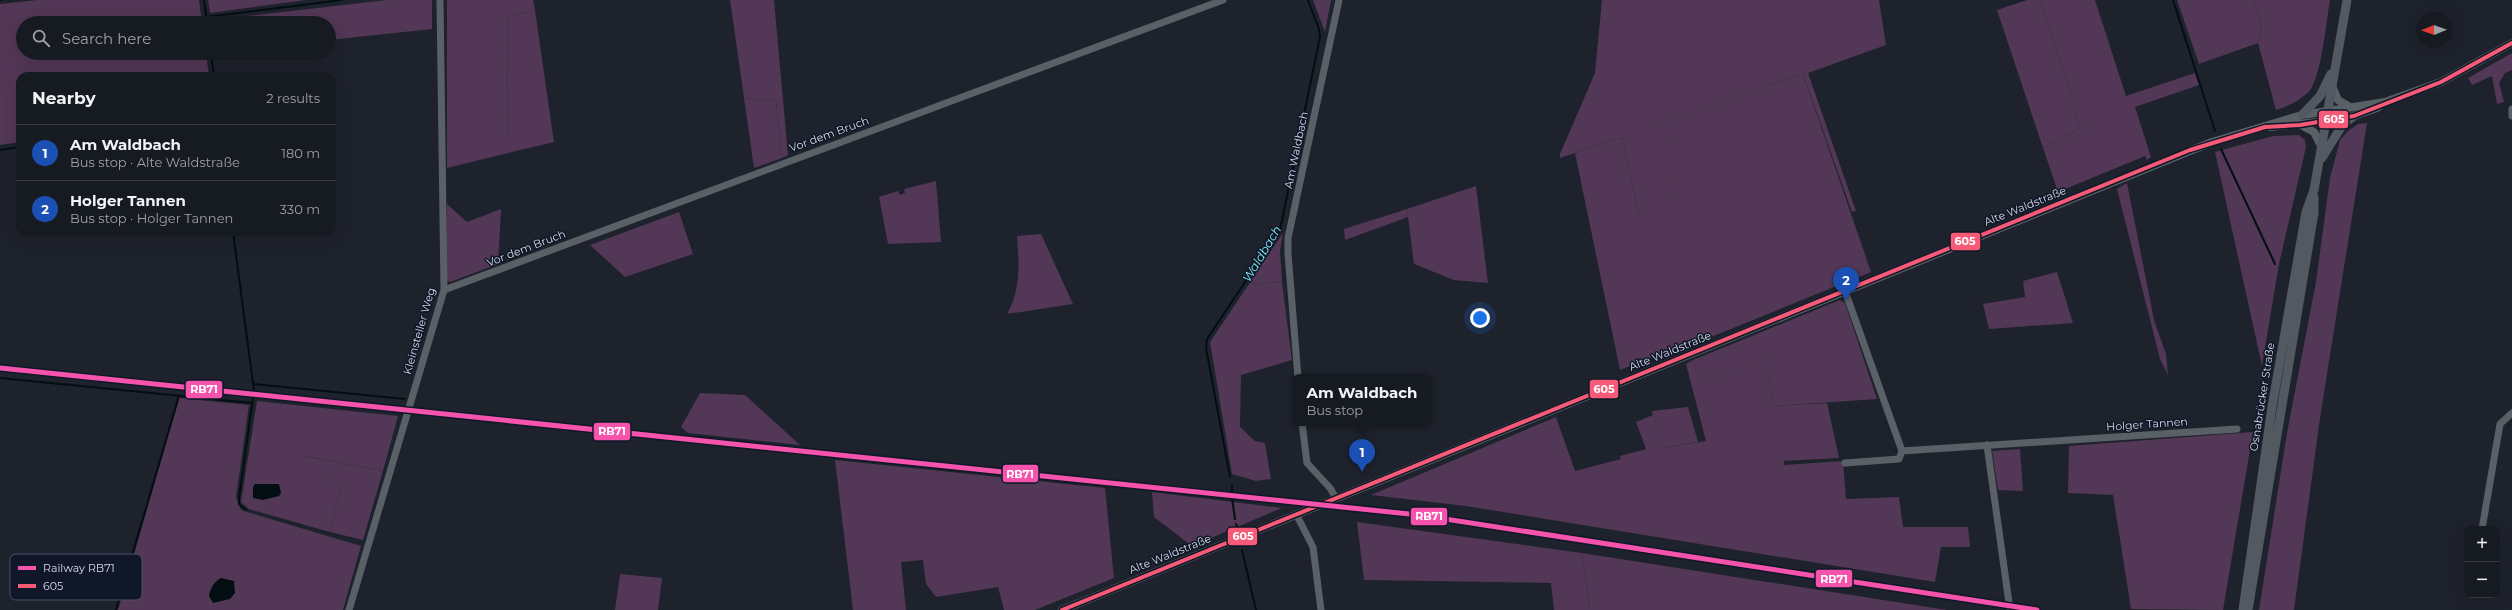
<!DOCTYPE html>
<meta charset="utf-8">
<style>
body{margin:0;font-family:Montserrat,sans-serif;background:#23272e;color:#f1f3f6}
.controls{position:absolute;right:12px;bottom:12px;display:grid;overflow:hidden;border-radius:8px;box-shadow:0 4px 16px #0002}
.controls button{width:36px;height:36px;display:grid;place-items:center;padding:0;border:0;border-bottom:1px solid #35383f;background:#161a21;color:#f1f3f6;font:20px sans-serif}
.compass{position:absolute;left:2416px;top:12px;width:36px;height:36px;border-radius:50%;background:#161a21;box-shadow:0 4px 16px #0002;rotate:269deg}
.you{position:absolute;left:1480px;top:318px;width:14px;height:14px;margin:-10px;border:3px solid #fff;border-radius:50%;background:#1a73e8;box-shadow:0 0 0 6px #1a73e833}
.badge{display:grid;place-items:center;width:26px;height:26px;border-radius:50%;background:#969ba6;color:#fff;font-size:13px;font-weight:700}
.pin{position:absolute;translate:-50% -33px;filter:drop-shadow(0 1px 2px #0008)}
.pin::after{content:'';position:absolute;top:21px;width:14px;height:12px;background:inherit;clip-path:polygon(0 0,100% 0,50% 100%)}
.popup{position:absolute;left:1292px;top:374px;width:140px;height:52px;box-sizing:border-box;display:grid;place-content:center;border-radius:8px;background:#161a21;filter:drop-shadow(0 1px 3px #0005);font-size:13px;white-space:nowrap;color:#9ea1a5}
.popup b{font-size:15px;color:#f1f3f6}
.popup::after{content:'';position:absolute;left:50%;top:100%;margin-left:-8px;border:8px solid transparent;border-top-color:#161a21}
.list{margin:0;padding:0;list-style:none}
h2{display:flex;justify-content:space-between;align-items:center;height:52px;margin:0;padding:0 16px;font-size:17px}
h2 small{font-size:13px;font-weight:400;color:#9ea1a5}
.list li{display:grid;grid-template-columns:26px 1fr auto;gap:12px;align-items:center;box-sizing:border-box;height:56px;padding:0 16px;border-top:1px solid #35383f}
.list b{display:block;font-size:15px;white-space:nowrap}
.list p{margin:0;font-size:13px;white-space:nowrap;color:#9ea1a5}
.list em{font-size:13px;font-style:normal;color:#9ea1a5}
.icon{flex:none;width:22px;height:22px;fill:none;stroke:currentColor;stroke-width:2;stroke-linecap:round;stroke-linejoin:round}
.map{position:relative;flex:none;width:2512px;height:610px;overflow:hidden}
.search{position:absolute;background:#161a21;box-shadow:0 4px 16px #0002;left:16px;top:16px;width:320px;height:44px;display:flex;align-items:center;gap:10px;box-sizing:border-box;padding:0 14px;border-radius:22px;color:#9ea1a5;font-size:15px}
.panel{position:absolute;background:#161a21;box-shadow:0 4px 16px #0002;left:16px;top:72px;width:320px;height:164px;border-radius:12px}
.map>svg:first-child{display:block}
.green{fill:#523756}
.forest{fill:#533757}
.water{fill:#030e12}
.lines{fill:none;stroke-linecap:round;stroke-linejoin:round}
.stream{stroke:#030e12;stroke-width:2}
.minor{stroke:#5a6166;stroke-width:7}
.tertiary{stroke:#5a6166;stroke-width:8}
.secondary{stroke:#535961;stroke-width:9}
.bus-1-casing{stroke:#0f1728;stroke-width:7}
.bus-1{stroke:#f75a77;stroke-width:4}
.rail-1-casing{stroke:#0f1728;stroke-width:8}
.rail-1{stroke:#f653ac;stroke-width:5}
.labels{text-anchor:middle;stroke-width:3;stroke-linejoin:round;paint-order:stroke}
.street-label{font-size:11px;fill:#d6dce8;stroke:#0f1728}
.water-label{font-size:12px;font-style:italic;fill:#81eef9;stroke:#0f1728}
.key{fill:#0f1728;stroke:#4b5262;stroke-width:1}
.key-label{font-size:11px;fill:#d6dce8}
.line-badge{stroke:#0f1728;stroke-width:1.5}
.badge-label{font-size:11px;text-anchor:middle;font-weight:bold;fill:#fff}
</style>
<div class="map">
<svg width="2512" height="610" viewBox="0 0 2512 610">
<rect width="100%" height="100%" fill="#1e222c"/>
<path class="green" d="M37 0H199L202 23H23V53H206L209 76H20V142L0 145V4Z
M387 0H432V29L329 40V23H212V20Z
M730 0H774L788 155 782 158 776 101 744 98Z
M1313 0H1331L1325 32Z
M2040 0H2095L2126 96 2195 73 2199 85 2135 107 2151 157 2147 160 2145 156 2058 192 2043 148 2081 128Z
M2177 0H2253L2262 26 2258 43 2199 64Z
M535 10 554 142 508 153 507 17Z
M1803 74 1871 272 1699 342 1695 340 1620 370 1575 153 1622 137 1639 216 1691 272 1660 124Z
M2299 135 2305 140 2306 147 2279 264 2262 366 2215 152 2273 136Z
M936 181 941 242 888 244 879 197 898 191 900 195 905 193 904 189Z
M2127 183 2154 320 2166 354 2168 375 2160 359 2117 189Z
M1407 209 1408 217 1345 240 1344 229Z
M1041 234 1073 304 1007 314C1021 290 1019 263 1017 236Z
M2057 272 2073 323 1989 329 1983 304 2025 297 2023 281Z
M1282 282 1292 360 1241 375 1240 427 1255 441 1265 443 1271 479 1256 481 1232 474 1210 342 1249 284Z
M1765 355 1774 406 1827 403 1839 458 1784 461V465L1843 461 1846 499 1899 497 1903 527H1968L1970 547H1941L1935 582 1466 506 1371 495 1556 417 1575 471 1621 459 1620 456 1646 449 1636 422 1653 415 1662 448 1706 441 1686 364 1693 360 1699 383Z
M179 398 249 405 236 497 241 510 361 546 343 610H118Z
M257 401 398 416 383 471 306 456 341 486 330 532 249 509 241 502Z
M2253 432 2223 610 2131 609 2113 495 2068 493 2069 446Z
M2020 449 2023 491 1998 490 1992 451Z
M835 460 1105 488 1114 578 1035 610H1004L998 587 936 597 926 584 923 560 901 562 906 610H853Z
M1152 492 1282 508 1192 546 1154 517Z
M1357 522 1582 553 1590 610H1554L1551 583 1364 580Z"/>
<path class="forest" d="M208 0H306L210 13Z
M447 0H533L535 10 507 17 508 153 447 168Z
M1602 0H1879L1886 45 1808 73 1856 211 1852 212 1803 74 1661 124 1692 272 1665 268 1639 216 1622 137 1560 158V154L1595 73Z
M2027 0H2040L2081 128 2043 148 1997 10Z
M2253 0H2330C2326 22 2322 73 2310 90 2302 100 2288 106 2276 110L2258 43 2262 26Z
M2512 53V70L2505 73 2499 83 2504 102 2497 104 2492 76 2472 85 2468 78Z
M744 98 776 101 782 158 754 168Z
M2367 123 2320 418 2294 610H2259L2287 433 2316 282 2330 178 2340 140 2348 131 2358 124Z
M1476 186 1488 283 1454 280 1414 264 1407 209Z
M447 204 467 222 501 209 498 264 450 282 446 280Z
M679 212 693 254 625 277 590 245Z
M1283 233 1280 250 1282 282 1249 284Z
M1840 300 1845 303 1877 399 1774 406 1765 356 1699 383 1693 360Z
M700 393 745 395 800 445 688 433 681 427Z
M1688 407 1698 442 1661 448 1652 411Z
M305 456 383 471 363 540 330 532 341 486Z
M1582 553 1947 610H1590Z
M620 574 662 578 658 610H615Z"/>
<path class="water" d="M255 484H279L281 493 279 496 263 500 253 498V487Z
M221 578 234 581 235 593 230 599 213 603 209 596C211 587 214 582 221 578Z"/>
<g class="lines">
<path class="stream" d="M0 0H1
M204 0 207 23
M2173 0 2215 131
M206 17 342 0
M211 53 214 76
M2221 149 2275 264
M0 150 20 147
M233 232 254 391
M0 378 252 403
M253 384 405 399
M1230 477 1206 348 1207 339 1280 230 1320 37 1319 29 1308 0
M1232 486V492
M1232 498 1235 519
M246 510 239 504V498L253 398
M1236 524 1238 529
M1242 550 1256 610
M116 610 179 396"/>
<path class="minor" d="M2512 109V116
M444 290 1223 0
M1845 291 1902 451
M1298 377 1288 254V238L1339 0
M1302 423 1307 463 1330 488 1336 498
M1987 445 2010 610
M1845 463 1899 459 1902 451 2237 429
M1296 514 1313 547 1321 610
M2482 529 2500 424 2512 413
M349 610 444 290 440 0"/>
<path class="tertiary" d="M2332 86 2338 100 2350 107
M2301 125 2314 132 2321 146
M2270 127 2326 121 2354 116 2377 108 2385 102 2441 82 2512 43
M1062 610 2212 142 2302 115 2385 102"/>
<path class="secondary" d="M2302 115 2320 96 2331 74
M2322 158 2343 124 2354 116
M2243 610 2272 407 2306 212 2314 190 2347 0
M2248 610 2314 213V197"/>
<defs>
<path id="bus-1" d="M1062 610 2190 150 2265 127 2300 125 2354 116 2441 82 2512 43"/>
</defs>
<use href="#bus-1" class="bus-1-casing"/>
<use href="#bus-1" class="bus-1"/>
<defs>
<path id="rail-1" d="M0 368 1419 515 2037 610"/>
</defs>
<use href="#rail-1" class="rail-1-casing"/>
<use href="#rail-1" class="rail-1"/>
</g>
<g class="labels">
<g class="street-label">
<text transform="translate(829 134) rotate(-20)" y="4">Vor dem Bruch</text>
<text transform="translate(1296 150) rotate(-78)" y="4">Am Waldbach</text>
<text transform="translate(2025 206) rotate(-22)" y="4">Alte Waldstraße</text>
<text transform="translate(526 248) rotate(-21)" y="4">Vor dem Bruch</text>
<text transform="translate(419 331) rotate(-74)" y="4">Kleinsteller Weg</text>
<text transform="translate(1670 351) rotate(-22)" y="4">Alte Waldstraße</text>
<text transform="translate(2262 397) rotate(-81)" y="4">Osnabrücker Straße</text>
<text transform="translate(2147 424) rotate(-4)" y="4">Holger Tannen</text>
<text transform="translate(1170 554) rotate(-22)" y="4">Alte Waldstraße</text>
</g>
<g class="water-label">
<text transform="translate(1262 254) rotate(-59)" y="4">Waldbach</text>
</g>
</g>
<rect x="10" y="554" width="132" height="46" rx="6" class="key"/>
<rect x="18" y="566" width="18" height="4" fill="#f653ac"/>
<rect x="18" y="584" width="18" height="4" fill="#f75a77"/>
<g class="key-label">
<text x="43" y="572">Railway RB71</text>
<text x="43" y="590">605</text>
</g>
<g class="line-badge">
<rect x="2318" y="110" width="31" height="19" rx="4" fill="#f75a77"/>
<rect x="1950" y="232" width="31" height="19" rx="4" fill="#f75a77"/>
<rect x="1589" y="379" width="30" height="20" rx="4" fill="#f75a77"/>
<rect x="185" y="380" width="38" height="19" rx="4" fill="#f653ac"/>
<rect x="593" y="422" width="38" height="19" rx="4" fill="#f653ac"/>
<rect x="1002" y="464" width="37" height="19" rx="4" fill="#f653ac"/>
<rect x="1410" y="507" width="38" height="19" rx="4" fill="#f653ac"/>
<rect x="1227" y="527" width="31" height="19" rx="4" fill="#f75a77"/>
<rect x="1815" y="569" width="38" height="19" rx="4" fill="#f653ac"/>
</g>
<g class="badge-label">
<text x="2334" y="123">605</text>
<text x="1965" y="245">605</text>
<text x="1604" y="393">605</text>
<text x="204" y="393">RB71</text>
<text x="612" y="435">RB71</text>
<text x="1020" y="478">RB71</text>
<text x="1429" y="520">RB71</text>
<text x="1243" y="540">605</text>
<text x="1834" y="583">RB71</text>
</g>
</svg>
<div class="controls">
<button>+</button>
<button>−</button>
</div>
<svg class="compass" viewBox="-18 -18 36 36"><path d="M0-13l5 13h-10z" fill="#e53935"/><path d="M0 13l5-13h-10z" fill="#9ea1a5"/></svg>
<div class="you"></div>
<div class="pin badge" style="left:1362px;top:472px;background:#1a4fb4">1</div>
<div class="popup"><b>Am Waldbach</b>Bus stop</div>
<div class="pin badge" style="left:1846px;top:300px;background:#1a4fb4">2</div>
<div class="search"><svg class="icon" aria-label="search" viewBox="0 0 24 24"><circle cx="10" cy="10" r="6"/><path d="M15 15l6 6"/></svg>Search here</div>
<section class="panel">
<h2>Nearby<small>2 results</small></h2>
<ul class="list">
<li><span class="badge" style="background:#1a4fb4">1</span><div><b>Am Waldbach</b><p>Bus stop · Alte Waldstraße</p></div><em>180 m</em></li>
<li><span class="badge" style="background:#1a4fb4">2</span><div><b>Holger Tannen</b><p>Bus stop · Holger Tannen</p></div><em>330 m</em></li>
</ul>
</section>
</div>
